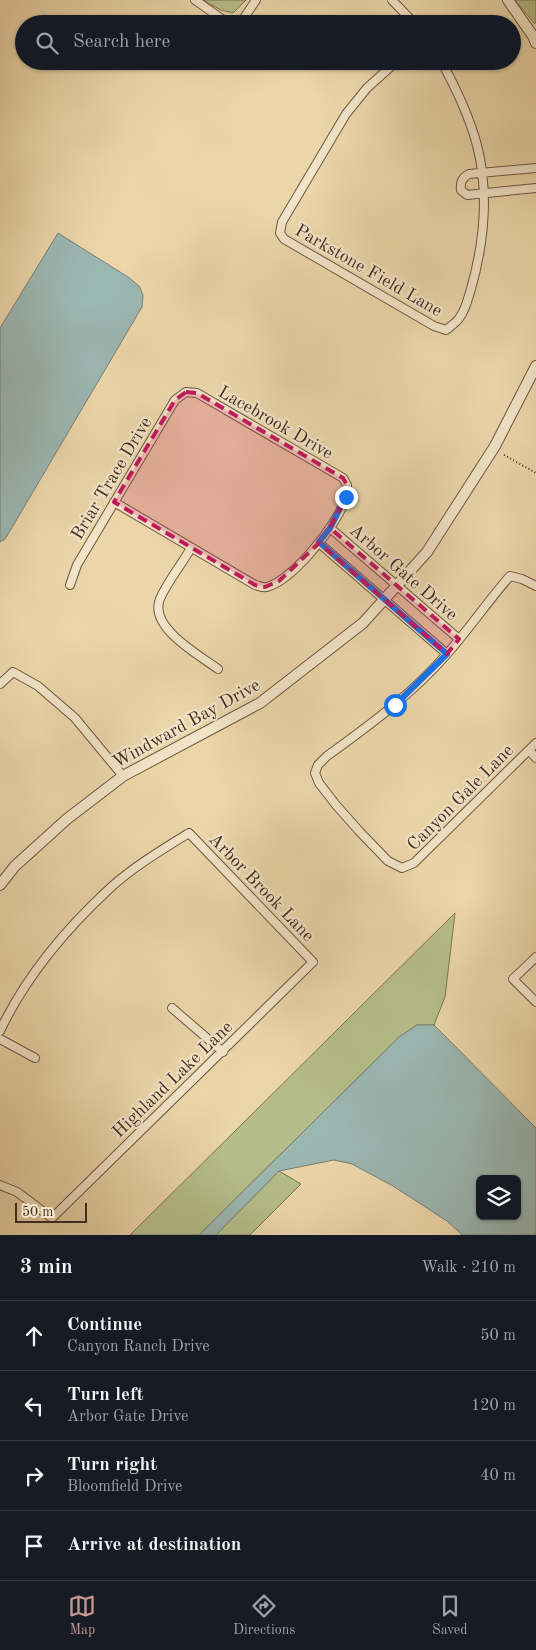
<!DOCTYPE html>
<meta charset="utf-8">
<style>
body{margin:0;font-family:"Old Standard TT",serif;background:#242831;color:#f1f3f6}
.controls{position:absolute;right:15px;bottom:15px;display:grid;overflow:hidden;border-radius:8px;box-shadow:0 1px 4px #0004}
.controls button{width:45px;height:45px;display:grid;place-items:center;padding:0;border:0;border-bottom:1px solid #363941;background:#171b24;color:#f1f3f6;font:25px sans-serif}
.scale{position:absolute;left:15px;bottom:12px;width:72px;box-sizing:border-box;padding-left:5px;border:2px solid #452b20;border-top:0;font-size:14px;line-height:18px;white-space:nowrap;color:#452b20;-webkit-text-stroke:4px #f2e4c8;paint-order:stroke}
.stop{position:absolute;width:15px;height:15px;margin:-11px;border:4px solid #1a73e8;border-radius:50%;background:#fff}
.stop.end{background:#1a73e8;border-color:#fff;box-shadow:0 1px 5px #0008}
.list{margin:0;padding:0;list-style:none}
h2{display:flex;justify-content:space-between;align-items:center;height:65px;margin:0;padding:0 20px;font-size:21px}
h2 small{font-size:16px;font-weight:400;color:#9ea1a6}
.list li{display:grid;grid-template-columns:32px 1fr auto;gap:15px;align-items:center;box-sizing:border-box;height:70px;padding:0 20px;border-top:1px solid #363941}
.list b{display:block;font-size:19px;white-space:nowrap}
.list p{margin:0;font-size:16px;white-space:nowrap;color:#9ea1a6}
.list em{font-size:16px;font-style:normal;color:#9ea1a6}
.icon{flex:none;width:28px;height:28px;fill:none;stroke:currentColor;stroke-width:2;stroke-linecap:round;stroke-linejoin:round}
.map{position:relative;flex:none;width:536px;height:1235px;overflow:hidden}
.search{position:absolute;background:#171b24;box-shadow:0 1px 4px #0004;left:15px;right:15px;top:15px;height:55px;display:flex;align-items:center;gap:12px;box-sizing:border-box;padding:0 18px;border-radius:28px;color:#9ea1a6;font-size:19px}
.sheet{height:345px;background:#171b24}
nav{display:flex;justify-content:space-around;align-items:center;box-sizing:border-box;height:70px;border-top:1px solid #363941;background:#171b24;font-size:14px;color:#9ea1a6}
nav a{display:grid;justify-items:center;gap:2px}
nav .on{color:#c59692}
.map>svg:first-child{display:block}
.green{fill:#b5be8a;stroke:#7d7455}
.water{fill:#9bb7b2;stroke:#797f78;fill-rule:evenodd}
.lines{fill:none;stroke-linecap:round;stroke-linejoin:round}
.minor-casing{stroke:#6e5642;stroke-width:10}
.tertiary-casing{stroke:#6e5642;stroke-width:12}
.path{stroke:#452b20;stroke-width:2;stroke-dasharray:1 2.5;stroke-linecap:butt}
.minor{stroke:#f2e4c8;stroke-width:8}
.tertiary{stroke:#f2e4c8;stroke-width:10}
.route{stroke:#1a73e8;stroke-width:6}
.marked{fill:#c2185b;fill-opacity:0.2;stroke:#c2185b;stroke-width:4;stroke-dasharray:10 6;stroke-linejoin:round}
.labels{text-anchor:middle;stroke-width:4.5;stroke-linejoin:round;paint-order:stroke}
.street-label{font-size:18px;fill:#452b20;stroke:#f2e4c8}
</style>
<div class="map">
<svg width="536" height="1235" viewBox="0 0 536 1235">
<rect width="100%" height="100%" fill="#ebd6aa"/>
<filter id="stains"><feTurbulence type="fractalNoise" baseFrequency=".004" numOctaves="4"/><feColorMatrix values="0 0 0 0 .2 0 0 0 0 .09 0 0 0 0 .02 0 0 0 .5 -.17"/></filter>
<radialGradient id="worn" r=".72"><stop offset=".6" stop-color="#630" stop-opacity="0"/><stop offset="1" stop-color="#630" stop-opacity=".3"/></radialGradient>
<path class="green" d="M203 0H246L233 13 221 10Z
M515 0H536V23H534Z
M455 913 445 997 434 1025H417L399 1037 199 1235H130Z
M279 1171 301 1184 250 1235H216Z"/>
<path class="water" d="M58 233 128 277 139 286 143 295 142 307 17 519 5 539 0 542V328Z
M417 1025H434L536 1128V1235H462L447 1221 393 1186 352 1164 334 1160 279 1171 216 1235H199L399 1037ZM480 1179H517V1216H480Z"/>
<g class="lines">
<defs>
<path id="minor" d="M195 0 222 19 226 24
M392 0 415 24
M240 24 256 0
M397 61 367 88 346 114 282 222 280 233 284 239 434 326 446 330C451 326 457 322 460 317 466 309 468 298 471 289 484 243 489 192 477 145 469 116 456 88 441 61
M536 168 469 174C462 178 460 182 461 190L467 195 536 188
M330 528 459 639
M319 543 447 654
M191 548C184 561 162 589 159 602 152 629 199 655 218 669
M70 585 77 565 175 400 186 392 197 393 343 478 347 485C347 489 347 493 346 497 339 523 293 580 267 587 263 588 259 586 255 585L114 502
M536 586 522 579 510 576C488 601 469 629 447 654 412 694 370 725 327 756L318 765 315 773 319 783 336 805 359 831 388 861 402 868 414 863 536 743
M0 684 13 672 38 686 75 718 123 776
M529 750 536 758
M536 957 513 979 536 1002
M172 1008 223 1052
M0 1031C25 978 65 930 108 890 130 869 163 849 189 833L313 962 52 1218 17 1192 0 1185
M0 1039 35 1058"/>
<path id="tertiary" d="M508 0 533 36 536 43
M0 885 15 866 67 819 123 776 260 703 363 623 427 552 495 446 536 366"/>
</defs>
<use href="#minor" class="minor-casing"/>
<use href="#tertiary" class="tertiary-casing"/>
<path class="path" d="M504 455 536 473"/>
<use href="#minor" class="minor"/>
<use href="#tertiary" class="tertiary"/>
</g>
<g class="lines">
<path class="route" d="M346 497 330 528 319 542 447 654 395 705"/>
</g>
<path class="marked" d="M186 392 197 393 343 478 347 485 346 497 330 528 459 639 447 654 319 543 279 581 265 587 255 585 114 502 175 400Z"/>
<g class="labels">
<g class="street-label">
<text transform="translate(369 270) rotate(30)" y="6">Parkstone Field Lane</text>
<text transform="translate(276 422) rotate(30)" y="6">Lacebrook Drive</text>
<text transform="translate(111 478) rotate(-59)" y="6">Briar Trace Drive</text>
<text transform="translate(404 572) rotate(41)" y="6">Arbor Gate Drive</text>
<text transform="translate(186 723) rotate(-29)" y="6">Windward Bay Drive</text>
<text transform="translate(460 797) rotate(-45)" y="6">Canyon Gale Lane</text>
<text transform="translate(262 887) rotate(46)" y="6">Arbor Brook Lane</text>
<text transform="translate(172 1079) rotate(-44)" y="6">Highland Lake Lane</text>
</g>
</g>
<rect width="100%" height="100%" filter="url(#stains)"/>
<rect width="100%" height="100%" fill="url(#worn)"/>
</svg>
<div class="controls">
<button><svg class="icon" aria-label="layers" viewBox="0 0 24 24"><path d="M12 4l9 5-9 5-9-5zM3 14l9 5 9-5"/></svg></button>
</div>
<div class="scale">50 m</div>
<div class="stop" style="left:395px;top:705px"></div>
<div class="stop end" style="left:346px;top:497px"></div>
<div class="search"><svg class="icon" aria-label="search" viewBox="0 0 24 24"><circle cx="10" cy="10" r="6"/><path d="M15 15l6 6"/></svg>Search here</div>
</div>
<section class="sheet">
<h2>3 min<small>Walk · 210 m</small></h2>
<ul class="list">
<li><svg class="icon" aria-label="ahead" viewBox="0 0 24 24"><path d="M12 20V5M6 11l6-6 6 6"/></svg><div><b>Continue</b><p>Canyon Ranch Drive</p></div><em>50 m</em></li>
<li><svg class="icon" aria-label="left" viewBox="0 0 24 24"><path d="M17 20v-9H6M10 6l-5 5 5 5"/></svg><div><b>Turn left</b><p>Arbor Gate Drive</p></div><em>120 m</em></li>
<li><svg class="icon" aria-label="right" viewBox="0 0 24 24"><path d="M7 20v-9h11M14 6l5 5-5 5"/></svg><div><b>Turn right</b><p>Bloomfield Drive</p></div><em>40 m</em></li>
<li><svg class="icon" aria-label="arrive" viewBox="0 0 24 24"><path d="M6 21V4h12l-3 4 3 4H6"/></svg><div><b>Arrive at destination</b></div></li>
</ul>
</section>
<nav>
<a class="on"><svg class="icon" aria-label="map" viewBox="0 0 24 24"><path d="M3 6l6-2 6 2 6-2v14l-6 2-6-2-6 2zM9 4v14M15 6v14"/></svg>Map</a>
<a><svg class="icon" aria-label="directions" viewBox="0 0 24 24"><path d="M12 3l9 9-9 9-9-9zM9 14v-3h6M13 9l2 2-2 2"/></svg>Directions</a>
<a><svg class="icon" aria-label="saved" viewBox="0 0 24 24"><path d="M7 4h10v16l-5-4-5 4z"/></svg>Saved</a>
</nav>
